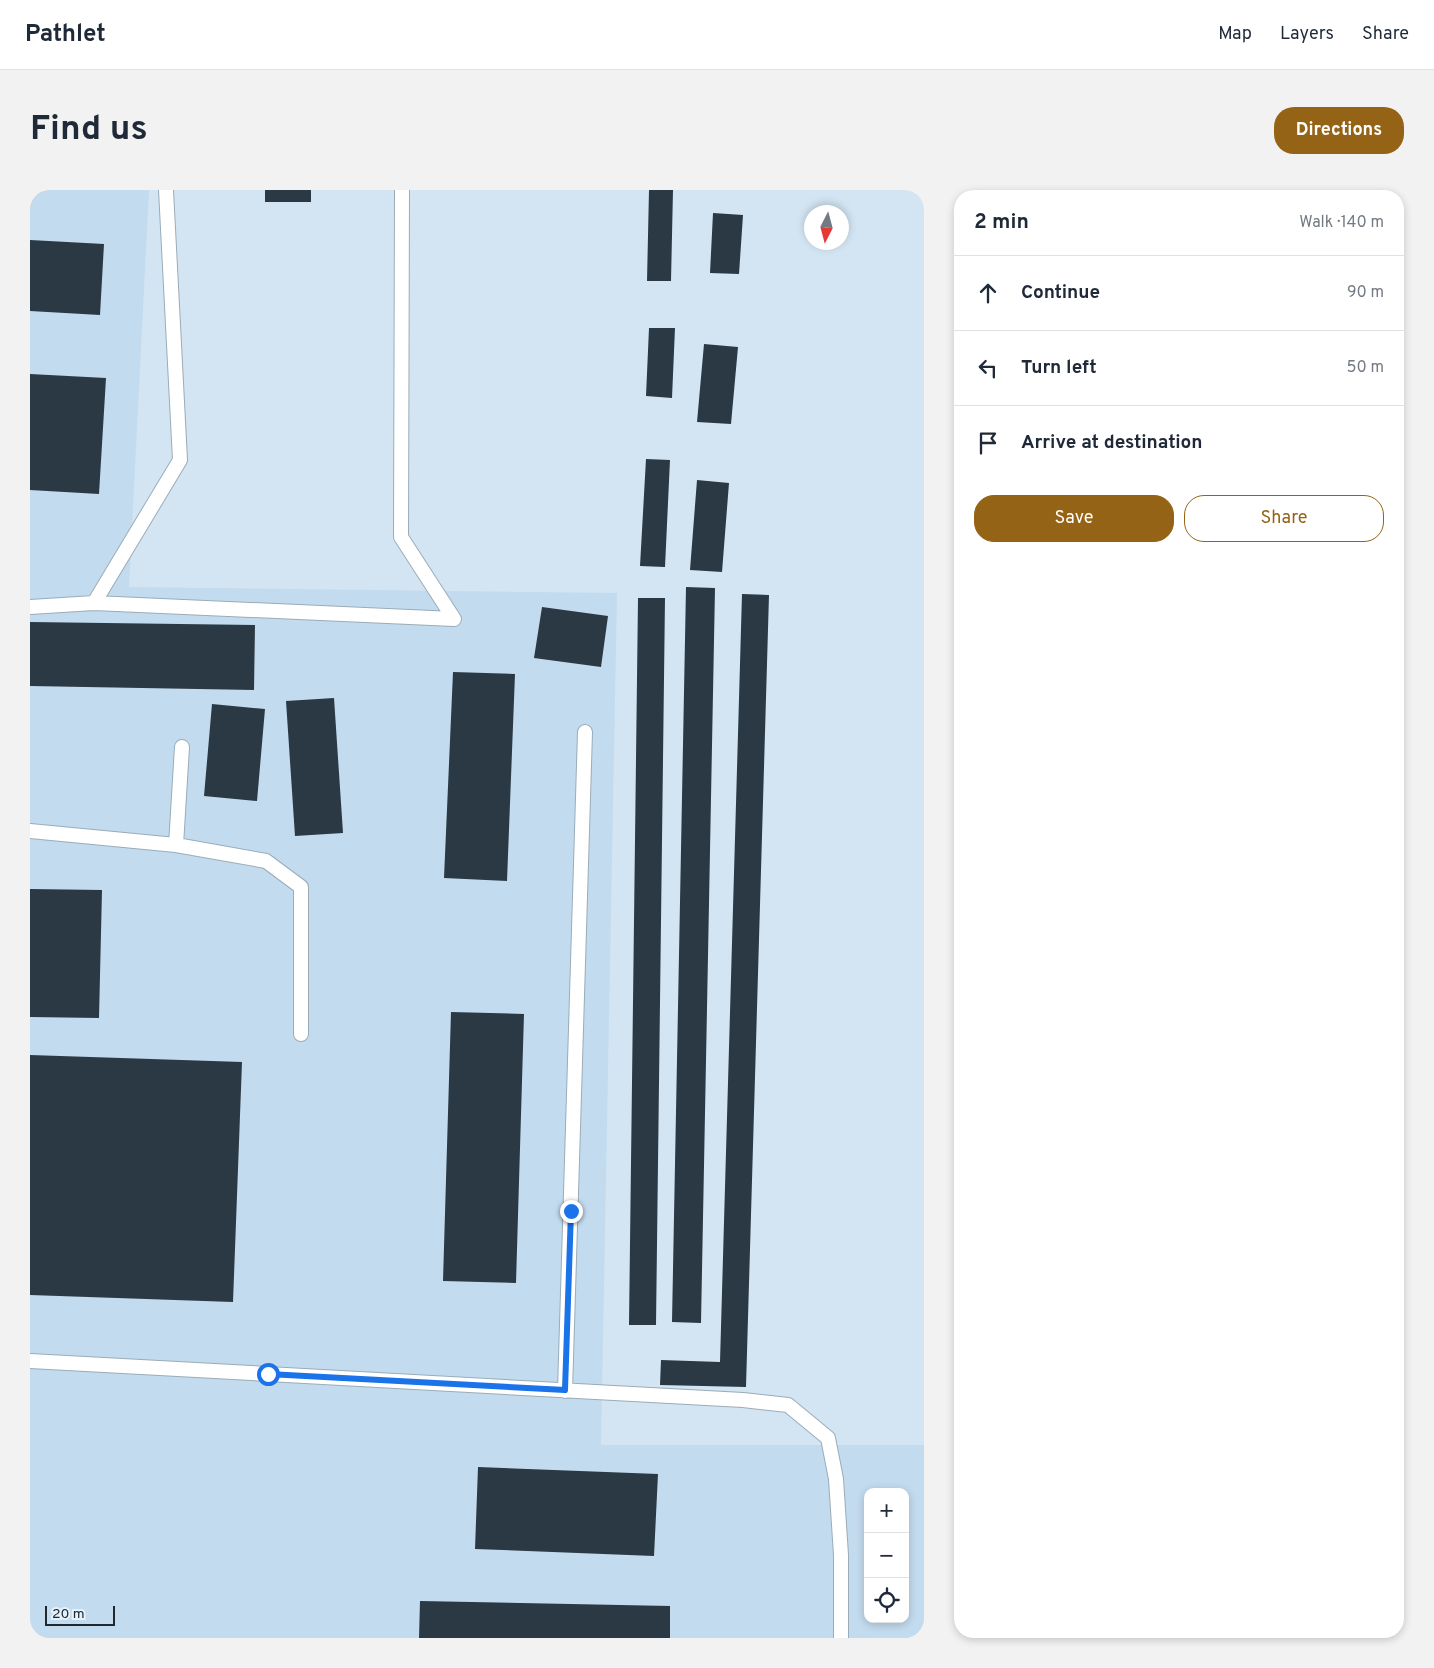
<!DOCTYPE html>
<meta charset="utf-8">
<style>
body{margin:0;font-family:Overpass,sans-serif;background:#f2f2f3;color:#1f2937}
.controls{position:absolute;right:15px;bottom:15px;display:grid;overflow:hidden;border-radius:10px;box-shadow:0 2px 8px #0003}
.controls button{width:45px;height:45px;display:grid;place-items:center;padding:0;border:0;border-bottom:1px solid #e0e1e3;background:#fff;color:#1f2937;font:25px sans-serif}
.compass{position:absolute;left:774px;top:15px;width:45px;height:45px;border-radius:50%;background:#fff;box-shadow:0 2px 8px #0003;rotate:186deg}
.scale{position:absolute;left:15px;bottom:12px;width:70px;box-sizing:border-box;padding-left:5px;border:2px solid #21282d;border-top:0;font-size:14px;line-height:18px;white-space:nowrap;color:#21282d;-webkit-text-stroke:4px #e3f2fd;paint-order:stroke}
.stop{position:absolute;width:15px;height:15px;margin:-11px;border:4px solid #1a73e8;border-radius:50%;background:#fff}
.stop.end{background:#1a73e8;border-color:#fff;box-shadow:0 1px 5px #0008}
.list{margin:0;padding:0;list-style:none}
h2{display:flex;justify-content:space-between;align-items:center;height:65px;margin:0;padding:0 20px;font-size:21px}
h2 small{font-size:16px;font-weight:400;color:#747a83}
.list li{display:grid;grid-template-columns:32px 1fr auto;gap:15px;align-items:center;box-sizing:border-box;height:75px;padding:0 20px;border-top:1px solid #e0e1e3}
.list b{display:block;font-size:19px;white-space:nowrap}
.list em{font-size:16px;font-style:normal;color:#747a83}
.actions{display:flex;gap:10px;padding:15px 20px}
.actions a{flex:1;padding:11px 0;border:1px solid #956315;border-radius:20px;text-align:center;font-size:18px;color:#956315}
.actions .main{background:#956315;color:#fff}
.icon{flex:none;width:28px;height:28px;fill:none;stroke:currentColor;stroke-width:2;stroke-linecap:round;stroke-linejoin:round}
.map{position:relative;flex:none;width:894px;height:1448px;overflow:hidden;border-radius:20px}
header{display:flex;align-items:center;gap:30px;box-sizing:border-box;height:70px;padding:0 25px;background:#fff;border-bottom:1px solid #e0e1e3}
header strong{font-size:24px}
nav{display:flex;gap:28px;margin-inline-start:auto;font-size:18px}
.intro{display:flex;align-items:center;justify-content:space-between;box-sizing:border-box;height:120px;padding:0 30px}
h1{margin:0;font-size:35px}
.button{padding:12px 22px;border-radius:20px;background:#956315;color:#fff;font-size:18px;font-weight:700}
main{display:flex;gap:30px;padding:0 30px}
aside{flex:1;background:#fff;border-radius:20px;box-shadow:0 2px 8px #0003}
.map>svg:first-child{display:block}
.built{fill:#c3dbee;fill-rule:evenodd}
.building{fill:#2a3944}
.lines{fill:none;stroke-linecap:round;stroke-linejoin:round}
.lane-casing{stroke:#9aacb9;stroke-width:16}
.lane{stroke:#fff;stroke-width:14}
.route{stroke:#1a73e8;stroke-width:6}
</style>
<header>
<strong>Pathlet</strong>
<nav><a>Map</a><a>Layers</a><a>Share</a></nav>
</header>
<div class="intro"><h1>Find us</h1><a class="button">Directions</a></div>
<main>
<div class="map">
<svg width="894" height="1448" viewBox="0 0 894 1448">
<rect width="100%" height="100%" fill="#d3e5f3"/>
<path class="built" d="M0 0H119L99 397 587 403 571 1255H894V1448H0ZM838 1302H875V1429H838Z"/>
<path class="building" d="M235 0H281V12H235Z
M619 0H643L641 91H617Z
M683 23 713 25 709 84 680 83Z
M0 50 74 54 70 125 0 121Z
M619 138H645L642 208 616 206Z
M674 154 708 157 701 234 667 232Z
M0 184 76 188 69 304 0 300Z
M616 269 640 270 635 377 610 376Z
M667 290 699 293 692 382 660 380Z
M656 397 685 398 671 1133 642 1132Z
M712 404 739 405 716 1197 630 1195 631 1170 690 1172Z
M608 408H635L626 1135H599Z
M512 417 578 426 571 477 504 468Z
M0 432 225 435 224 500 0 496Z
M423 482 485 484 477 691 414 688Z
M304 508 313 643 265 646 256 511Z
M182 514 235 519 227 611 174 606Z
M0 699 72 700 69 828 0 827Z
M421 822 494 824 486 1093 413 1091Z
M0 865 212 872 203 1112 0 1105Z
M448 1277 628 1284 624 1366 445 1359Z
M390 1411 640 1416V1448H389Z"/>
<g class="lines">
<defs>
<path id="lane" d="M64 413 150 270 136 0
M0 417 64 413 424 429 371 347 372 0
M0 641 146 655 152 557
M146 655 236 671 271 697V844
M0 1171 713 1210 758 1215 798 1248 806 1289 811 1365V1448
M535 1201 555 542"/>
</defs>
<use href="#lane" class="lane-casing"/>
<use href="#lane" class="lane"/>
</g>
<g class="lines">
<path class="route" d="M238 1184 535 1200 541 1021"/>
</g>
</svg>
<div class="controls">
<button>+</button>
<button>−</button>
<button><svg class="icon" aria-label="locate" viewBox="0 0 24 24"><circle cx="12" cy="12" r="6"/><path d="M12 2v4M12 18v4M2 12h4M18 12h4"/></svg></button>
</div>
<svg class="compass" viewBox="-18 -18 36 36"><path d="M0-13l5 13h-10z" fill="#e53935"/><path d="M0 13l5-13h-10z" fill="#747a83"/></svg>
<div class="scale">20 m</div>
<div class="stop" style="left:238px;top:1184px"></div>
<div class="stop end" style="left:541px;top:1021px"></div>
</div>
<aside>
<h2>2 min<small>Walk · 140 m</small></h2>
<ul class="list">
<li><svg class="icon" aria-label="ahead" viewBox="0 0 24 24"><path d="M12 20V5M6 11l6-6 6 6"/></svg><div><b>Continue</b></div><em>90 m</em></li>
<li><svg class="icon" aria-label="left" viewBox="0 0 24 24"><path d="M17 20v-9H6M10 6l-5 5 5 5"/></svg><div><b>Turn left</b></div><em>50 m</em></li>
<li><svg class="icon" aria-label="arrive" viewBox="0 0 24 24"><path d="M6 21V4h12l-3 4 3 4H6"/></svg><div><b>Arrive at destination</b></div></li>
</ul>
<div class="actions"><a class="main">Save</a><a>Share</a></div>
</aside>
</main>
